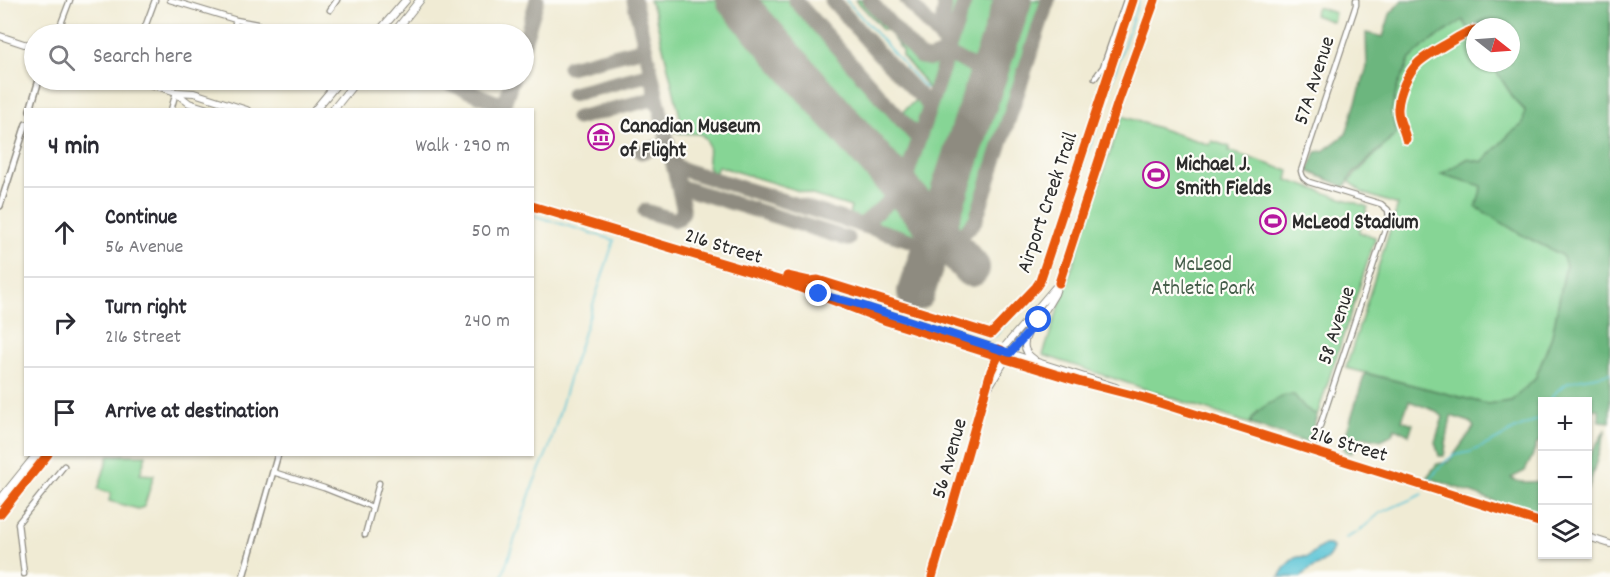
<!DOCTYPE html>
<meta charset="utf-8">
<style>
body{margin:0;font-family:Dekko,sans-serif;background:#f7f7f7;color:#2b2b33}
.controls{position:absolute;right:18px;bottom:18px;display:grid;overflow:hidden;border-radius:0px;box-shadow:0 2px 4px #0004}
.controls button{width:54px;height:54px;display:grid;place-items:center;padding:0;border:0;border-bottom:2px solid #e1e1e2;background:#fff;color:#2b2b33;font:30px sans-serif}
.compass{position:absolute;left:1466px;top:18px;width:54px;height:54px;border-radius:50%;background:#fff;box-shadow:0 2px 4px #0004;rotate:107deg}
.stop{position:absolute;width:18px;height:18px;margin:-14px;border:4px solid #2563eb;border-radius:50%;background:#fff}
.stop.end{background:#2563eb;border-color:#fff;box-shadow:0 2px 6px #0008}
.list{margin:0;padding:0;list-style:none}
h2{display:flex;justify-content:space-between;align-items:center;height:78px;margin:0;padding:0 24px;font-size:26px}
h2 small{font-size:20px;font-weight:400;color:#7c7c81}
.list li{display:grid;grid-template-columns:39px 1fr auto;gap:18px;align-items:center;box-sizing:border-box;height:90px;padding:0 24px;border-top:2px solid #e1e1e2}
.list b{display:block;font-size:22px;white-space:nowrap}
.list p{margin:0;font-size:20px;white-space:nowrap;color:#7c7c81}
.list em{font-size:20px;font-style:normal;color:#7c7c81}
.icon{flex:none;width:33px;height:33px;fill:none;stroke:currentColor;stroke-width:2;stroke-linecap:round;stroke-linejoin:round}
.map{position:relative;flex:none;width:1610px;height:577px;overflow:hidden}
.search{position:absolute;background:#fff;box-shadow:0 2px 4px #0004;left:24px;top:24px;width:510px;height:66px;display:flex;align-items:center;gap:15px;box-sizing:border-box;padding:0 21px;border-radius:33px;color:#7c7c81;font-size:22px}
.panel{position:absolute;background:#fff;box-shadow:0 2px 4px #0004;left:24px;top:108px;width:510px;height:348px;border-radius:0px}
.map>svg:first-child{display:block}
.green{fill:#86d595;stroke:#588060;stroke-width:1.5}
.forest{fill:#6cb67e;stroke:#4c7054;stroke-width:1.5}
.water{fill:#5ac4d6;stroke:#427880;stroke-width:1.5}
.lines{fill:none;stroke-linecap:round;stroke-linejoin:round}
.stream{stroke:#5ac4d6;stroke-width:1.5}
.taxiway{stroke:#8e8b80;stroke-width:15}
.runway{stroke:#8e8b80;stroke-width:38}
.minor-casing{stroke:#8e8b80;stroke-width:7}
.tertiary-casing{stroke:#8e8b80;stroke-width:8}
.secondary-casing{stroke:#8e8b80;stroke-width:8}
.primary-casing{stroke:#8e8b80;stroke-width:9}
.minor{stroke:#fff;stroke-width:4.5}
.tertiary{stroke:#fff;stroke-width:5}
.secondary{stroke:#fff;stroke-width:6}
.primary{stroke:#fff;stroke-width:7}
.cycleway-casing{stroke:#fdfcf7;stroke-width:13}
.cycleway{stroke:#e8590c;stroke-width:9}
.route{stroke:#2563eb;stroke-width:8}
.labels{text-anchor:middle;stroke-width:4.5;stroke-linejoin:round;paint-order:stroke}
.street-label{font-size:21px;fill:#2b2b2b;stroke:#fdfcf7}
.poi-label{font-size:21px;font-weight:bold;fill:#2b2b2b;stroke:#fdfcf7;text-anchor:start}
.park-label{font-size:21px;fill:#465e4b;stroke:#fdfcf7}
</style>
<div class="map">
<svg width="1610" height="577" viewBox="0 0 1610 577">
<rect width="100%" height="100%" fill="#fdfcf7"/>
<filter id="ink" filterUnits="userSpaceOnUse"><feTurbulence type="fractalNoise" baseFrequency=".0167" numOctaves="2"/><feDisplacementMap in="SourceGraphic" scale="12" xChannelSelector="R" yChannelSelector="G"/><feConvolveMatrix kernelMatrix="1 2 1 2 8 2 1 2 1" color-interpolation-filters="sRGB"/></filter>
<filter id="wash" filterUnits="userSpaceOnUse"><feTurbulence type="fractalNoise" baseFrequency=".008" numOctaves="4" result="noise"/><feDisplacementMap in="SourceGraphic" scale="24" xChannelSelector="R" yChannelSelector="G"/><feGaussianBlur stdDeviation="1.35" result="paint"/><feColorMatrix in="noise" values="0 0 0 0 0 0 0 0 0 0 0 0 0 0 0 0 0 1.4 0 .05"/><feComposite in="paint" operator="in"/></filter>
<g filter="url(#wash)">
<rect width="100%" height="100%" fill="#f0ebd4"/>
<path class="green" d="M649 0H723L894 193 863 220 849 216 851 207 718 166 715 174C702 166 711 156 708 144 707 141 704 137 702 135 691 131 681 137 671 129L669 124 681 121 655 14Z
M748 0H792L916 140 903 176Z
M856 0H866L916 56 926 61 943 58 931 94 921 78 902 56V51L888 31 881 29 879 25Z
M948 0H1003L981 63 979 64 955 54 945 37 944 28 948 10Z
M1023 0H1040L1043 6 972 219 958 230 953 232 948 227Z
M1317 7 1335 13 1333 22 1314 15Z
M1463 19 1475 38V63H1491L1515 100 1525 111 1523 124 1511 133 1482 162 1467 159 1442 174 1483 186 1522 235 1562 255 1566 265 1552 336 1535 379 1511 401 1487 404 1346 368 1398 205 1363 193 1349 181 1397 133 1391 113 1397 88 1410 59 1424 46Z
M953 60 977 71 978 75 933 210 909 182 949 61Z
M918 98 927 107 920 126 918 128 911 126 900 114Z
M1122 116 1210 145 1212 141 1230 147 1229 151 1289 171 1287 180 1368 207 1359 232 1375 237V239L1308 443 1043 355Z
M899 198 927 230 922 239 870 223Z
M109 455H146L140 474 154 475 144 507 138 509 109 501 111 493 98 489Z"/>
<path class="forest" d="M1402 0H1610V422L1599 421V409L1588 410V402H1542V441L1537 443 1532 457 1525 471 1511 478C1520 484 1532 482 1542 481V518L1427 477 1437 464 1449 462 1474 427 1470 422 1451 416 1444 456H1439L1435 442 1443 417 1436 411 1409 401 1402 420 1413 424 1409 435 1395 428 1391 435 1381 440 1367 437 1354 438 1352 453 1345 451 1343 444 1365 373 1487 404 1511 401 1535 379 1552 336 1566 265 1562 255 1522 235 1476 207 1482 186 1441 174 1467 159 1482 162 1511 133 1523 124 1525 110 1515 100 1491 63H1511V27H1475V38L1463 20 1424 46 1410 59 1397 88 1391 113 1397 133 1351 176 1345 187 1308 171 1316 152 1323 151 1346 134 1367 67 1366 33 1383 37 1390 14Z
M1285 395H1294L1305 408 1317 415 1308 443 1250 424C1255 408 1272 403 1285 395Z
M1606 429 1588 490V458Z"/>
<path class="water" d="M1324 545H1329L1333 547C1331 565 1309 565 1301 577H1279C1285 566 1293 554 1307 557Z"/>
<g class="lines">
<path class="stream" d="M846 0 925 88
M404 34 406 27 428 0
M995 336 1046 279 1139 0
M1548 402C1567 374 1583 381 1610 373
M1430 481 1437 470 1447 460 1455 455 1470 452 1490 443 1516 429 1534 421 1539 418 1542 412
M1346 538 1358 532 1380 513 1423 494
M502 577 534 482 549 448 572 369 614 240 532 215"/>
<path class="taxiway" d="M634 0 683 207V212L678 219 675 220 645 211
M795 0 919 140
M832 0 879 54 930 106
M869 0 920 57 930 59 945 53 988 73
M907 0 941 38
M524 43 537 0
M946 57 965 0
M569 67 645 48
M441 80 503 105
M572 94 651 74
M502 110 512 80
M577 118 657 98
M641 152 668 144
M672 161 676 166 681 169 926 245C944 250 967 233 976 219L1048 0
M678 186 848 239
M862 225 902 190 946 58V49L940 35 945 7 943 0"/>
<path class="runway" d="M735 0 971 268
M916 292 1013 0"/>
</g>
</g>
<g filter="url(#ink)">
<g class="lines">
<defs>
<path id="minor" d="M170 0 236 20 257 24
M330 10 337 0
M145 27 155 0
M57 34 70 0
M232 34 236 20
M1095 78 1103 67 1126 0
M171 110 176 92
M1312 450 1389 218 1388 210 1381 204 1309 182C1304 179 1302 177 1301 171L1356 5V0
M273 472 324 488 372 507
M365 535 379 483
M24 574 18 523 64 466"/>
<path id="tertiary" d="M30 110 39 80
M0 206 26 124
M243 577 278 454"/>
<path id="secondary" d="M0 36 24 44 34 45
M136 80 176 92 194 93 247 110
M176 93 189 103 211 110
M532 206 785 282 887 321 1006 359 1078 381 1144 398 1542 523
M843 300 1116 387
M1027 335C1022 346 1025 353 1034 359
M986 392 1010 353 1046 309 1055 294 1118 102 1155 0
M1588 537 1610 544
M932 577 991 371 998 356 1004 347 1057 285"/>
<path id="primary" d="M377 34 406 0
M393 34 420 0
M315 110 340 80
M333 110 357 80
M0 500 37 454
M0 514 48 454"/>
</defs>
<use href="#minor" class="minor-casing"/>
<use href="#tertiary" class="tertiary-casing"/>
<use href="#secondary" class="secondary-casing"/>
<use href="#primary" class="primary-casing"/>
<use href="#minor" class="minor"/>
<use href="#tertiary" class="tertiary"/>
<use href="#secondary" class="secondary"/>
<use href="#primary" class="primary"/>
<defs>
<path id="cycleway" d="M1406 139C1404 128 1397 119 1398 108 1399 93 1408 72 1419 62 1428 54 1440 48 1450 42 1458 37 1466 32 1475 30
M532 206 785 282 887 321 998 356
M787 276 809 281 818 280 991 334 1036 287 1040 281 1133 0
M1059 283 1118 102 1155 0
M1006 359 1078 381 1144 398 1542 523
M0 514 48 454
M932 577 991 371 1001 350 998 349"/>
</defs>
<use href="#cycleway" class="cycleway-casing"/>
<use href="#cycleway" class="cycleway"/>
</g>
</g>
<g class="lines" filter="url(#ink)">
<path class="route" d="M819 294 858 304 1010 353 1039 320"/>
</g>
<defs>
<symbol id="museum-ring" viewBox="-11 -11 22 22"><circle r="9.5" fill="#fdfcf7" stroke="#b5179e" stroke-width="1.5"/><path d="M0-6L6-3V-2H-6V-3ZM-5-1h2V3h-2ZM-1-1h2V3h-2ZM3-1h2V3H3ZM-6 4H6V6H-6Z" fill="#b5179e"/></symbol>
<symbol id="stadium-ring" viewBox="-11 -11 22 22"><circle r="9.5" fill="#fdfcf7" stroke="#b5179e" stroke-width="1.5"/><path d="M0-5a6.5 5 0 1 0 0 10a6.5 5 0 1 0 0-10ZM-3.5-1.8h7v3.6h-7Z" fill="#b5179e"/></symbol>
</defs>
<g fill-rule="evenodd">
<use href="#museum-ring" x="586" y="122" width="30" height="30"/>
<use href="#stadium-ring" x="1141" y="160" width="30" height="30"/>
<use href="#stadium-ring" x="1258" y="206" width="30" height="30"/>
</g>
<g class="labels">
<g class="street-label">
<text transform="translate(1313 80) rotate(-72)" y="7">57A Avenue</text>
<text transform="translate(1046 202) rotate(-71)" y="7">Airport Creek Trail</text>
<text transform="translate(724 245) rotate(17)" y="7">216 Street</text>
<text transform="translate(1335 325) rotate(-72)" y="7">58 Avenue</text>
<text transform="translate(1349 443) rotate(17)" y="7">216 Street</text>
<text transform="translate(948 458) rotate(-74)" y="7">56 Avenue</text>
</g>
<g class="poi-label">
<text x="620" y="132">Canadian Museum<tspan x="620" dy="24">of Flight</tspan></text>
<text x="1176" y="170">Michael J.<tspan x="1176" dy="24">Smith Fields</tspan></text>
<text x="1292" y="228">McLeod Stadium</text>
</g>
<g class="park-label">
<text x="1203" y="270">McLeod<tspan x="1203" dy="24">Athletic Park</tspan></text>
</g>
</g>
</svg>
<div class="controls">
<button>+</button>
<button>−</button>
<button><svg class="icon" aria-label="layers" viewBox="0 0 24 24"><path d="M12 4l9 5-9 5-9-5zM3 14l9 5 9-5"/></svg></button>
</div>
<svg class="compass" viewBox="-18 -18 36 36"><path d="M0-13l5 13h-10z" fill="#e53935"/><path d="M0 13l5-13h-10z" fill="#7c7c81"/></svg>
<div class="stop" style="left:1039px;top:320px"></div>
<div class="stop end" style="left:819px;top:294px"></div>
<div class="search"><svg class="icon" aria-label="search" viewBox="0 0 24 24"><circle cx="10" cy="10" r="6"/><path d="M15 15l6 6"/></svg>Search here</div>
<section class="panel">
<h2>4 min<small>Walk · 290 m</small></h2>
<ul class="list">
<li><svg class="icon" aria-label="ahead" viewBox="0 0 24 24"><path d="M12 20V5M6 11l6-6 6 6"/></svg><div><b>Continue</b><p>56 Avenue</p></div><em>50 m</em></li>
<li><svg class="icon" aria-label="right" viewBox="0 0 24 24"><path d="M7 20v-9h11M14 6l5 5-5 5"/></svg><div><b>Turn right</b><p>216 Street</p></div><em>240 m</em></li>
<li><svg class="icon" aria-label="arrive" viewBox="0 0 24 24"><path d="M6 21V4h12l-3 4 3 4H6"/></svg><div><b>Arrive at destination</b></div></li>
</ul>
</section>
</div>
